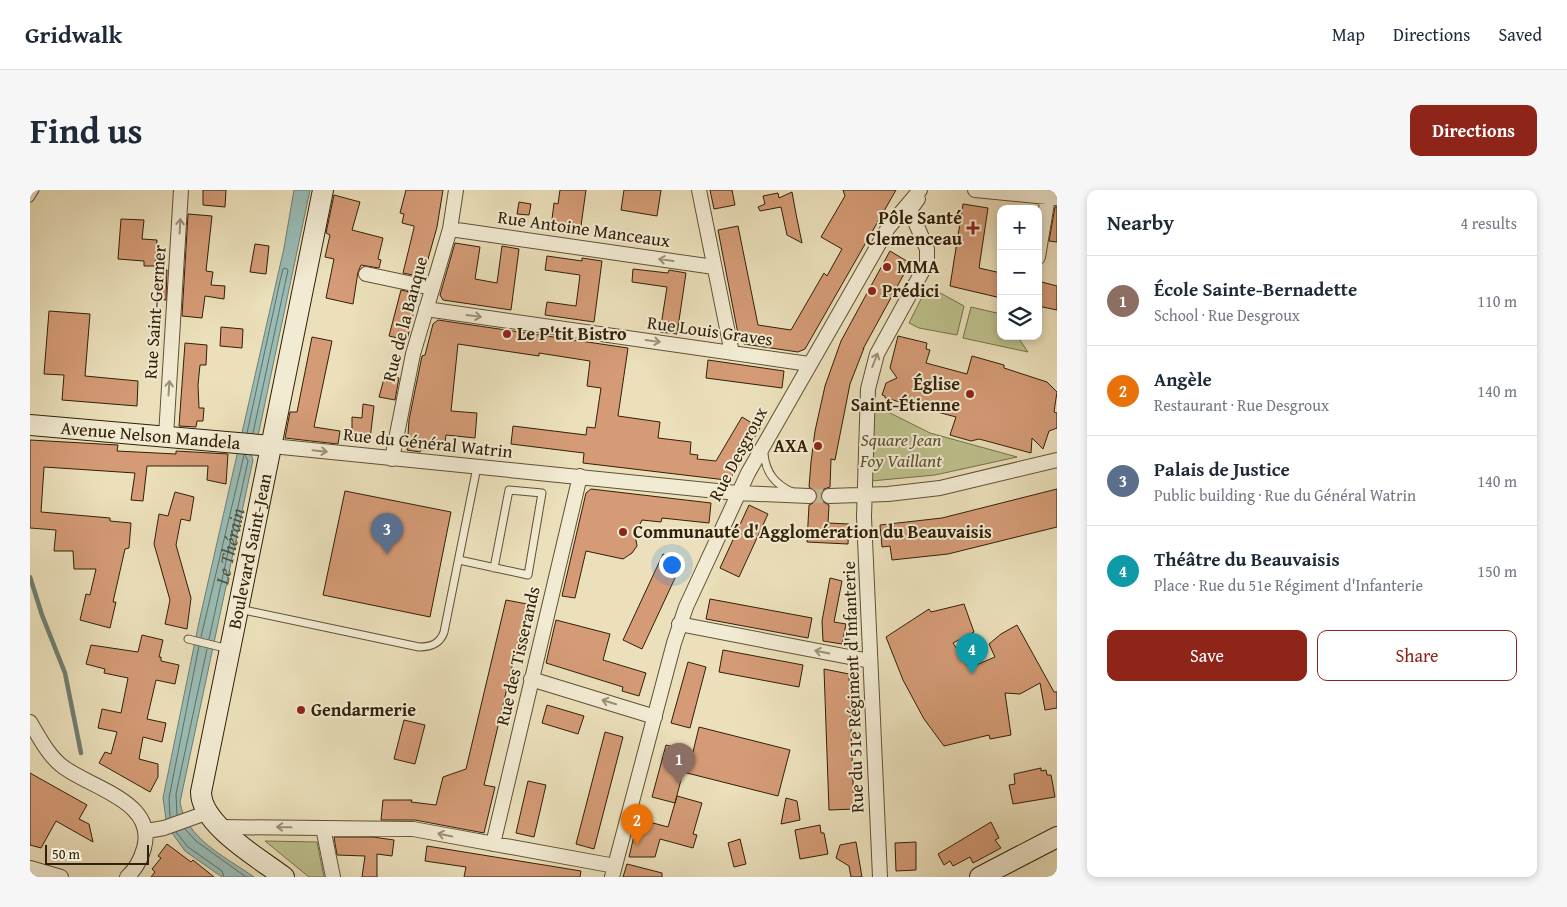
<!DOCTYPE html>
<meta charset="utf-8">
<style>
body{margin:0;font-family:"Gentium Book Plus",serif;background:#f6f6f7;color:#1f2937}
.controls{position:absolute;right:15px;top:15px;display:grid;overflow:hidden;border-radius:10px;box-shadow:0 2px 8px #0003}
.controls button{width:45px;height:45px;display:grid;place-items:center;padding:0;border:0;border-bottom:1px solid #e0e1e3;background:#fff;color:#1f2937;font:25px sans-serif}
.scale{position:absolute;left:15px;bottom:12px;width:104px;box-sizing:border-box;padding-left:5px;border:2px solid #312007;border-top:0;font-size:14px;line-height:18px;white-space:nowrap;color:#312007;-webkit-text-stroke:4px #f2ebd3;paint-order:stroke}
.you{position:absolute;left:641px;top:374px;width:18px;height:18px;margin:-12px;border:4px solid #fff;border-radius:50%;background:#1a73e8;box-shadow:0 0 0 8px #1a73e833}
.badge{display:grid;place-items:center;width:32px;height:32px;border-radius:50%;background:#8f2418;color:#fff;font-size:16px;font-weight:700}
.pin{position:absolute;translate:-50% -41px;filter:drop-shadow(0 1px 2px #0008)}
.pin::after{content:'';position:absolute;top:26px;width:18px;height:15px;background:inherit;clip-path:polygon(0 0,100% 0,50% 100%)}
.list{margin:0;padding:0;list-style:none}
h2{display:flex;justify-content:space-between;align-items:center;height:65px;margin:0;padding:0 20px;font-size:21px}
h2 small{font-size:16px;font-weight:400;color:#747a83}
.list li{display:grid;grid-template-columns:32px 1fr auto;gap:15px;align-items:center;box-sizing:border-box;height:90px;padding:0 20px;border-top:1px solid #e0e1e3}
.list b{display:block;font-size:19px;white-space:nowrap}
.list p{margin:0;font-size:16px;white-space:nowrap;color:#747a83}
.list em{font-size:16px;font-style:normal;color:#747a83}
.actions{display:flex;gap:10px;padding:15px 20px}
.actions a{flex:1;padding:11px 0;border:1px solid #8f2418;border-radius:10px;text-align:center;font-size:18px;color:#8f2418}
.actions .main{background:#8f2418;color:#fff}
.icon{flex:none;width:28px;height:28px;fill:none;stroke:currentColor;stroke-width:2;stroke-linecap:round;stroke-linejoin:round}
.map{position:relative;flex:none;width:1027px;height:687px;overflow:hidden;border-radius:10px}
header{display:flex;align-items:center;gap:30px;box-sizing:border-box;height:70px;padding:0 25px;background:#fff;border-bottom:1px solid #e0e1e3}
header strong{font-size:24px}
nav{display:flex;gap:28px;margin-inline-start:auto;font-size:18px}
.intro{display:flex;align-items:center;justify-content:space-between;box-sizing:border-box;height:120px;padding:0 30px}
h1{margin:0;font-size:35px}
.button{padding:12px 22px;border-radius:10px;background:#8f2418;color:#fff;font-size:18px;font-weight:700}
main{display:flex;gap:30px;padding:0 30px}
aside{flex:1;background:#fff;border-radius:10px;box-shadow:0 2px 8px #0003}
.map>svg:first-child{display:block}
.green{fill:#bdc18c;stroke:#77704a}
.water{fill:#99bcb6;stroke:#6f7e70}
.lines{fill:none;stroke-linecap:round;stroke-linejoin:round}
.shore{stroke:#656e5e;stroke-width:1}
.stream{stroke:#6f7e70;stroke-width:4.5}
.building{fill:#d49b76;stroke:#312007}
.street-tunnel{stroke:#c6ba97;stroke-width:14;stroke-dasharray:14 7;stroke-linecap:butt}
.lane-casing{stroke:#605034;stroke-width:9}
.street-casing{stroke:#605034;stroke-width:16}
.secondary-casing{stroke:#312007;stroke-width:22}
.lane{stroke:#f2ebd3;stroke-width:7}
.street{stroke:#f2ebd3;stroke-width:14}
.secondary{stroke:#f2ebd3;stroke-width:20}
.oneway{stroke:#9b9077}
.poi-dot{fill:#8f2418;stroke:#f2ebd3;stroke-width:2}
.labels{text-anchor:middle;stroke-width:4;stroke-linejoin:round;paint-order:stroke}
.poi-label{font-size:18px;font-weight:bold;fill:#312007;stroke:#f2ebd3;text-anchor:start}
.street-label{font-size:18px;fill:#312007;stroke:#f2ebd3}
.park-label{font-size:18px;font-style:italic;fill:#5b502f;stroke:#f2ebd3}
.water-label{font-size:19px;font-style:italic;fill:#504f3c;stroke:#f2ebd3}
</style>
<header>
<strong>Gridwalk</strong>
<nav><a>Map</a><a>Directions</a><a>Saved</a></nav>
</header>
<div class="intro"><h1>Find us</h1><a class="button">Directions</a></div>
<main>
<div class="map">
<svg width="1027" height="687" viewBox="0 0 1027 687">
<rect width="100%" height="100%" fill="#ebe0bb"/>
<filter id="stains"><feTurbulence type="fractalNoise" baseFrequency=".004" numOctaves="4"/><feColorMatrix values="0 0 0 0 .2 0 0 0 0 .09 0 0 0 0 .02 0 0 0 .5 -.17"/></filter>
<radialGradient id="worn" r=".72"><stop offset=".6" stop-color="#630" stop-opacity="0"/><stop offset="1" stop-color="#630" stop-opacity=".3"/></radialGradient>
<path class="green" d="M903 99 934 116 927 145 889 138 879 133 892 107Z
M941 117 971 124V146H987L998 162 933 148Z
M842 214 900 243 987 267 905 285 841 291Z
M235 651 287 652 294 687H279Z"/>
<path class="water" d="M264 0H280L228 246 221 264 223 270 150 612C156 649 196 667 224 687H192L155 661 137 636 133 608 169 432 254 58Z"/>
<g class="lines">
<g class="shore">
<path d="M217 243 250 91 253 79 256 78 258 80 223 243"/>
<path d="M171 447 214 265"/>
<path id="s1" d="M179 449 218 271 215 265"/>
<path d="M147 625 146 604 177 459"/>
<path d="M140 627 139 608 169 456"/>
<path d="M155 639 166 651 216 687"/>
<path d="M146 642 158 657 192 681 194 687"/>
</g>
<path class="stream" d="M0 387 12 425 35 483 51 563"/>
</g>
<path class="building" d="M173 0H196L195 17 173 15Z
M376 0H413L407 37 393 87 373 83 384 38V36L372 33 374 24 370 23Z
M530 0H556L550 43 521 37 524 13 528 14Z
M594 0H631L627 26 591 20Z
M680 0H702L705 15 684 19Z
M813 0H866L775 159 768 162 714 154 709 149 688 40 708 36 728 135 761 140 794 83 797 86 812 59 791 47 815 6Z
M762 2 766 24 772 53 757 45 751 17 730 21 728 17 735 14 733 6 748 3 749 8Z
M304 5 330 12 322 40 353 48 348 69 351 70 349 78 331 75 328 82 323 114 296 108 304 69 295 67 300 45 296 43Z
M489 12 501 14 499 25 487 24Z
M933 14 958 18 949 78 971 83V108L920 96Z
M1025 17H1027V52L1019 51Z
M158 24 182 26 176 81 183 82 181 95 195 96 194 109 175 106 172 128 152 126Z
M91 29 114 30 112 49 127 50 125 76H114V71L88 69Z
M425 53 450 57 445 89 467 93 472 56 489 59 481 120 413 110 410 105Z
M225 54 239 56 236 84 220 82Z
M860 61 880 73 833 159 834 158 820 194 805 270 801 269 800 297 794 299 790 306 792 311 799 315 798 333 819 334 818 354 777 352 779 315 783 313 788 307 786 302 779 297 781 272 785 241 795 196 811 151Z
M517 66 552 71V68L572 71 564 132 515 125 517 112 546 116 550 85 515 80Z
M127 79 137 80 136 110 126 109Z
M603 79 638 83 639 80 656 83 647 144 630 142 637 97 602 92Z
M1008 91 1027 96V120L1008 116Z
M371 100 388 104 377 150 359 146Z
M19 121 60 124 55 186 108 191 107 216 32 210 34 185 14 184Z
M408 130 598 158 588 226 630 232 628 248 661 252 660 264 668 265 667 269 686 271 712 227 730 238 702 286 696 290 553 273 554 263 481 254 483 236 556 245 557 237 565 238 571 198 557 196 560 171 509 163V166L428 154 421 221 447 223 445 248 416 245 414 260H391L390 262 377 260 379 230 392 166 395 165 403 134Z
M191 137 213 139 212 158 190 156Z
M868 146 897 153 896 159 900 160 896 173 937 184 942 166 974 175V178L1017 192 1027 202 1024 222 1027 223V238L1019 241 1013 259 1002 248 1001 263 949 249 941 251 920 245 926 227 855 208V206L852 205 856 193 867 188 860 178Z
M282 147 302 151 284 237 310 241 308 254 255 248 260 222H267Z
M155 153 177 155 176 175H170L168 195 169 218H174L173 231H167L166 237 149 236Z
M678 170 754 181 752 198 676 188Z
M355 185 369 188 365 210 349 207Z
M333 214 344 216 340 249 322 248V227L332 228Z
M0 250 88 255 87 261 146 264V261L198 264 196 294 177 290 178 276H117L113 311 101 310 105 283 14 277 11 322 80 328V331L101 333 99 358 95 359 83 412H86L80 438 50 430 56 404 60 405 66 379H44L43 361H24L26 340 0 338Z
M561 299 681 313 679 333 632 328 631 332 612 330 605 345 607 356 602 363 593 369 556 361 545 408 532 406 556 303Z
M1027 299V337L918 364 862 370 860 356 852 357 850 335 912 328Z
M315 301 421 322 400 427 293 405Z
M145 302 164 307 160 331 151 329 146 355 161 408 157 439 135 434 140 410 124 354 129 324 138 326Z
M719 315 738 324 709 387 690 378Z
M633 364 652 373 612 459 593 450Z
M800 388 812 391 804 432 816 434 812 454 793 451 792 431Z
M680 409 782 428 778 448 676 429Z
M476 410 497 414 454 595 465 597 454 643 385 630H351L353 610H382L381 612 406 615 413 587 436 579Z
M934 414 944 442 923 453 939 478 965 467 959 454 971 444 987 435 1024 502H1027V518L1015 520 1010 493 990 504 975 503 981 545 960 549 959 545 914 556 894 529 873 490 856 447 899 419 901 422Z
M526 430 580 444 573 470 616 483 609 506 592 501 593 497 516 473Z
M112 445 133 450 129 467H131V471L149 475 145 494 126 490 117 529 136 533 132 552 113 547 109 569 128 574V587L120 602 69 573 75 562 81 564 87 542 68 538 72 519 91 523 98 488 74 483 75 479 56 474 61 455 108 462Z
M693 460 773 475 769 497 689 482Z
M658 472 676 477 660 538 641 533Z
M794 479 819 484 824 619 799 620Z
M517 515 554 526 548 544 512 533Z
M374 530 395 535 385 574 364 569Z
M669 537 760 560 748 606 653 582 645 613 622 607 636 555 663 562Z
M575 542 593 547 564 659 546 654Z
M1011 578V581L1016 580 1017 585H1021L1025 607 983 614 979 595 985 594 984 584Z
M0 583 57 615 49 629 59 634 63 652 26 631 11 658 0 655Z
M498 591 516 595 504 647 486 643Z
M647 606 672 613 663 644 667 645 663 658 630 649 625 667H599L608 629 638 637Z
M756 608 767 611 770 630 751 634Z
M961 632 969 648 965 650 971 658 943 673 940 667 923 676 920 671 914 675 908 664Z
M790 635 791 643H794L798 664 770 669 765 640Z
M304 647H343L364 650 362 666 347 664V687H332L335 666 307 665Z
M710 649 716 674 704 677 698 653Z
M826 652 832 687H821L819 676 806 668 810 655Z
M886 652V680L866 681 865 653Z
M137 654 161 672 163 670 184 687H121L125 682 122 679 131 668 128 666Z
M397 656 551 681 550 687H434L436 677 395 671Z
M597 674 632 683V687H593Z"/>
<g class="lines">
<path class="street-tunnel" d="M779 306H799"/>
<defs>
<path id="lane" d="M0 8 5 0
M734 264C736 283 745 294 762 302
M429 370 498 385 512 303 479 300 464 378
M209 419 389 457C401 457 410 454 414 442L447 277
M158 449 199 459"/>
<path id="street" d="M669 0 702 163
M945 0 1027 8
M420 39 684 77
M1008 67 1018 7
M336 84 402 98
M396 119 779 174
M136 246 151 0
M242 256 707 303 779 306
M362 269 383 164 420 39 426 0
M799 306 858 304 910 298 1027 270
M649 434 840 471
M501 489 625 527
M0 532C9 547 18 565 32 576 60 598 127 611 114 658 111 669 106 679 97 687
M189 637 383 639 585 676
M293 638 303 687
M117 641 134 638 176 623
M463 654 550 286
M0 678 31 687
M582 687 644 453 656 417 718 283 858 38 890 0
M850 687 834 327 838 199 847 164 897 73V59L880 20 888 9"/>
<g id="secondary">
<path id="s2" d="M0 235 242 256"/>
<path id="s3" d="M254 687C229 668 171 635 171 602L293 0"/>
<path d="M950 687 1027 647"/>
</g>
</defs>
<use href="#lane" class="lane-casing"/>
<use href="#street" class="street-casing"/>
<use href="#secondary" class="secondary-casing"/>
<use href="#lane" class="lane"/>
<use href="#street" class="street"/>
<use href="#secondary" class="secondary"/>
</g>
<defs><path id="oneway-shaft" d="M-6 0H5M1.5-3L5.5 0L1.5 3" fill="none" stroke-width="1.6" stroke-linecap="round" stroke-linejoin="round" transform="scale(1.25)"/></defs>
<g class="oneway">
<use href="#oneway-shaft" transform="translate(150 36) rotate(-87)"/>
<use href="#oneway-shaft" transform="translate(636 70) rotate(-172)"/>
<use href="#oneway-shaft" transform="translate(444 126) rotate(8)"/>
<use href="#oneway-shaft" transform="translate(623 151) rotate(8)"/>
<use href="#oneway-shaft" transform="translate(845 170) rotate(-69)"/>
<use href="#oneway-shaft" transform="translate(139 198) rotate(-86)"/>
<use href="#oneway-shaft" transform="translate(290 261) rotate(6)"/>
<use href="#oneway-shaft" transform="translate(792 462) rotate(-169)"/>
<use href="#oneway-shaft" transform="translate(579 512) rotate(-163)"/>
<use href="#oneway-shaft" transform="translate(254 637) rotate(-179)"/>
<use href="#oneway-shaft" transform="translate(415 645) rotate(-169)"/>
</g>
<g class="poi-dot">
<path d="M940.5 30.5h5v5h5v5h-5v5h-5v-5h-5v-5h5z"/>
<circle cx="857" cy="77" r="5"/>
<circle cx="842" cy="101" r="5"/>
<circle cx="477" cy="144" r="5"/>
<circle cx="940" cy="204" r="5"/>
<circle cx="788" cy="256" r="5"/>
<circle cx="593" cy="342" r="5"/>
<circle cx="271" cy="520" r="5"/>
</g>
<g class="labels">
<g class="poi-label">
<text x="932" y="34" text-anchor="end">Pôle Santé<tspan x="932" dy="21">Clemenceau</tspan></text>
<text x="867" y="83">MMA</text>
<text x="852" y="107">Prédici</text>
<text x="487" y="150">Le P'tit Bistro</text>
<text x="930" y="200" text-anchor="end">Église<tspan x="930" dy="21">Saint-Étienne</tspan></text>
<text x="778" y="262" text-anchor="end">AXA</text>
<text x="603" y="348">Communauté d'Agglomération du Beauvaisis</text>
<text x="281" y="526">Gendarmerie</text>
</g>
<g class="street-label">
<text transform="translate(554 39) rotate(8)" y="6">Rue Antoine Manceaux</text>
<text transform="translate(125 122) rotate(-86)" y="6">Rue Saint-Germer</text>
<text transform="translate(375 129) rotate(-75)" y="6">Rue de la Banque</text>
<text transform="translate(680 141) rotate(8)" y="6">Rue Louis Graves</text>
<text dy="6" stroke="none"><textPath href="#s2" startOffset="121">Avenue Nelson Mandela</textPath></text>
<text transform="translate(398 253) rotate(6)" y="6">Rue du Général Watrin</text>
<text transform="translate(708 264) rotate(-62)" y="6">Rue Desgroux</text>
<text dy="6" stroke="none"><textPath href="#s3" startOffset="368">Boulevard Saint-Jean</textPath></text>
<text transform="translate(488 466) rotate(-77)" y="6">Rue des Tisserands</text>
<text transform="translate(823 497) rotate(-92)" y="6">Rue du 51e Régiment d'Infanterie</text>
</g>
<g class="park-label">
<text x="871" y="256">Square Jean<tspan x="871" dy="21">Foy Vaillant</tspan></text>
</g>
<g class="water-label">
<text dy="7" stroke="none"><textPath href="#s1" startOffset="95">Le Thérain</textPath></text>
</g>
</g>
<rect width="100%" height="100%" filter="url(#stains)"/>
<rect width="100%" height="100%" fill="url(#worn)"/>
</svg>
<div class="controls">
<button>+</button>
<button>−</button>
<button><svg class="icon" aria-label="layers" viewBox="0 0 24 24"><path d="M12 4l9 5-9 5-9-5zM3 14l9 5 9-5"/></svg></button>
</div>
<div class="scale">50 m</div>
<div class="you"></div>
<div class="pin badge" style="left:649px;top:594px;background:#8d6e63">1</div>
<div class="pin badge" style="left:607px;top:655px;background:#e8710a">2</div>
<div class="pin badge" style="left:357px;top:364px;background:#5c6f8a">3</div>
<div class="pin badge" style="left:942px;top:484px;background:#0f9aa8">4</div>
</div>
<aside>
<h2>Nearby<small>4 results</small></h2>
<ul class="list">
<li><span class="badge" style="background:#8d6e63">1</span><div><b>École Sainte-Bernadette</b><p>School · Rue Desgroux</p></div><em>110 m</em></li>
<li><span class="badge" style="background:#e8710a">2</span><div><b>Angèle</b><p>Restaurant · Rue Desgroux</p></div><em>140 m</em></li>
<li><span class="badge" style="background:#5c6f8a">3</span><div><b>Palais de Justice</b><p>Public building · Rue du Général Watrin</p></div><em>140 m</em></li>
<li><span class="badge" style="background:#0f9aa8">4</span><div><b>Théâtre du Beauvaisis</b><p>Place · Rue du 51e Régiment d'Infanterie</p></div><em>150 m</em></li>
</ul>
<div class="actions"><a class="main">Save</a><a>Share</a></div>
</aside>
</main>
